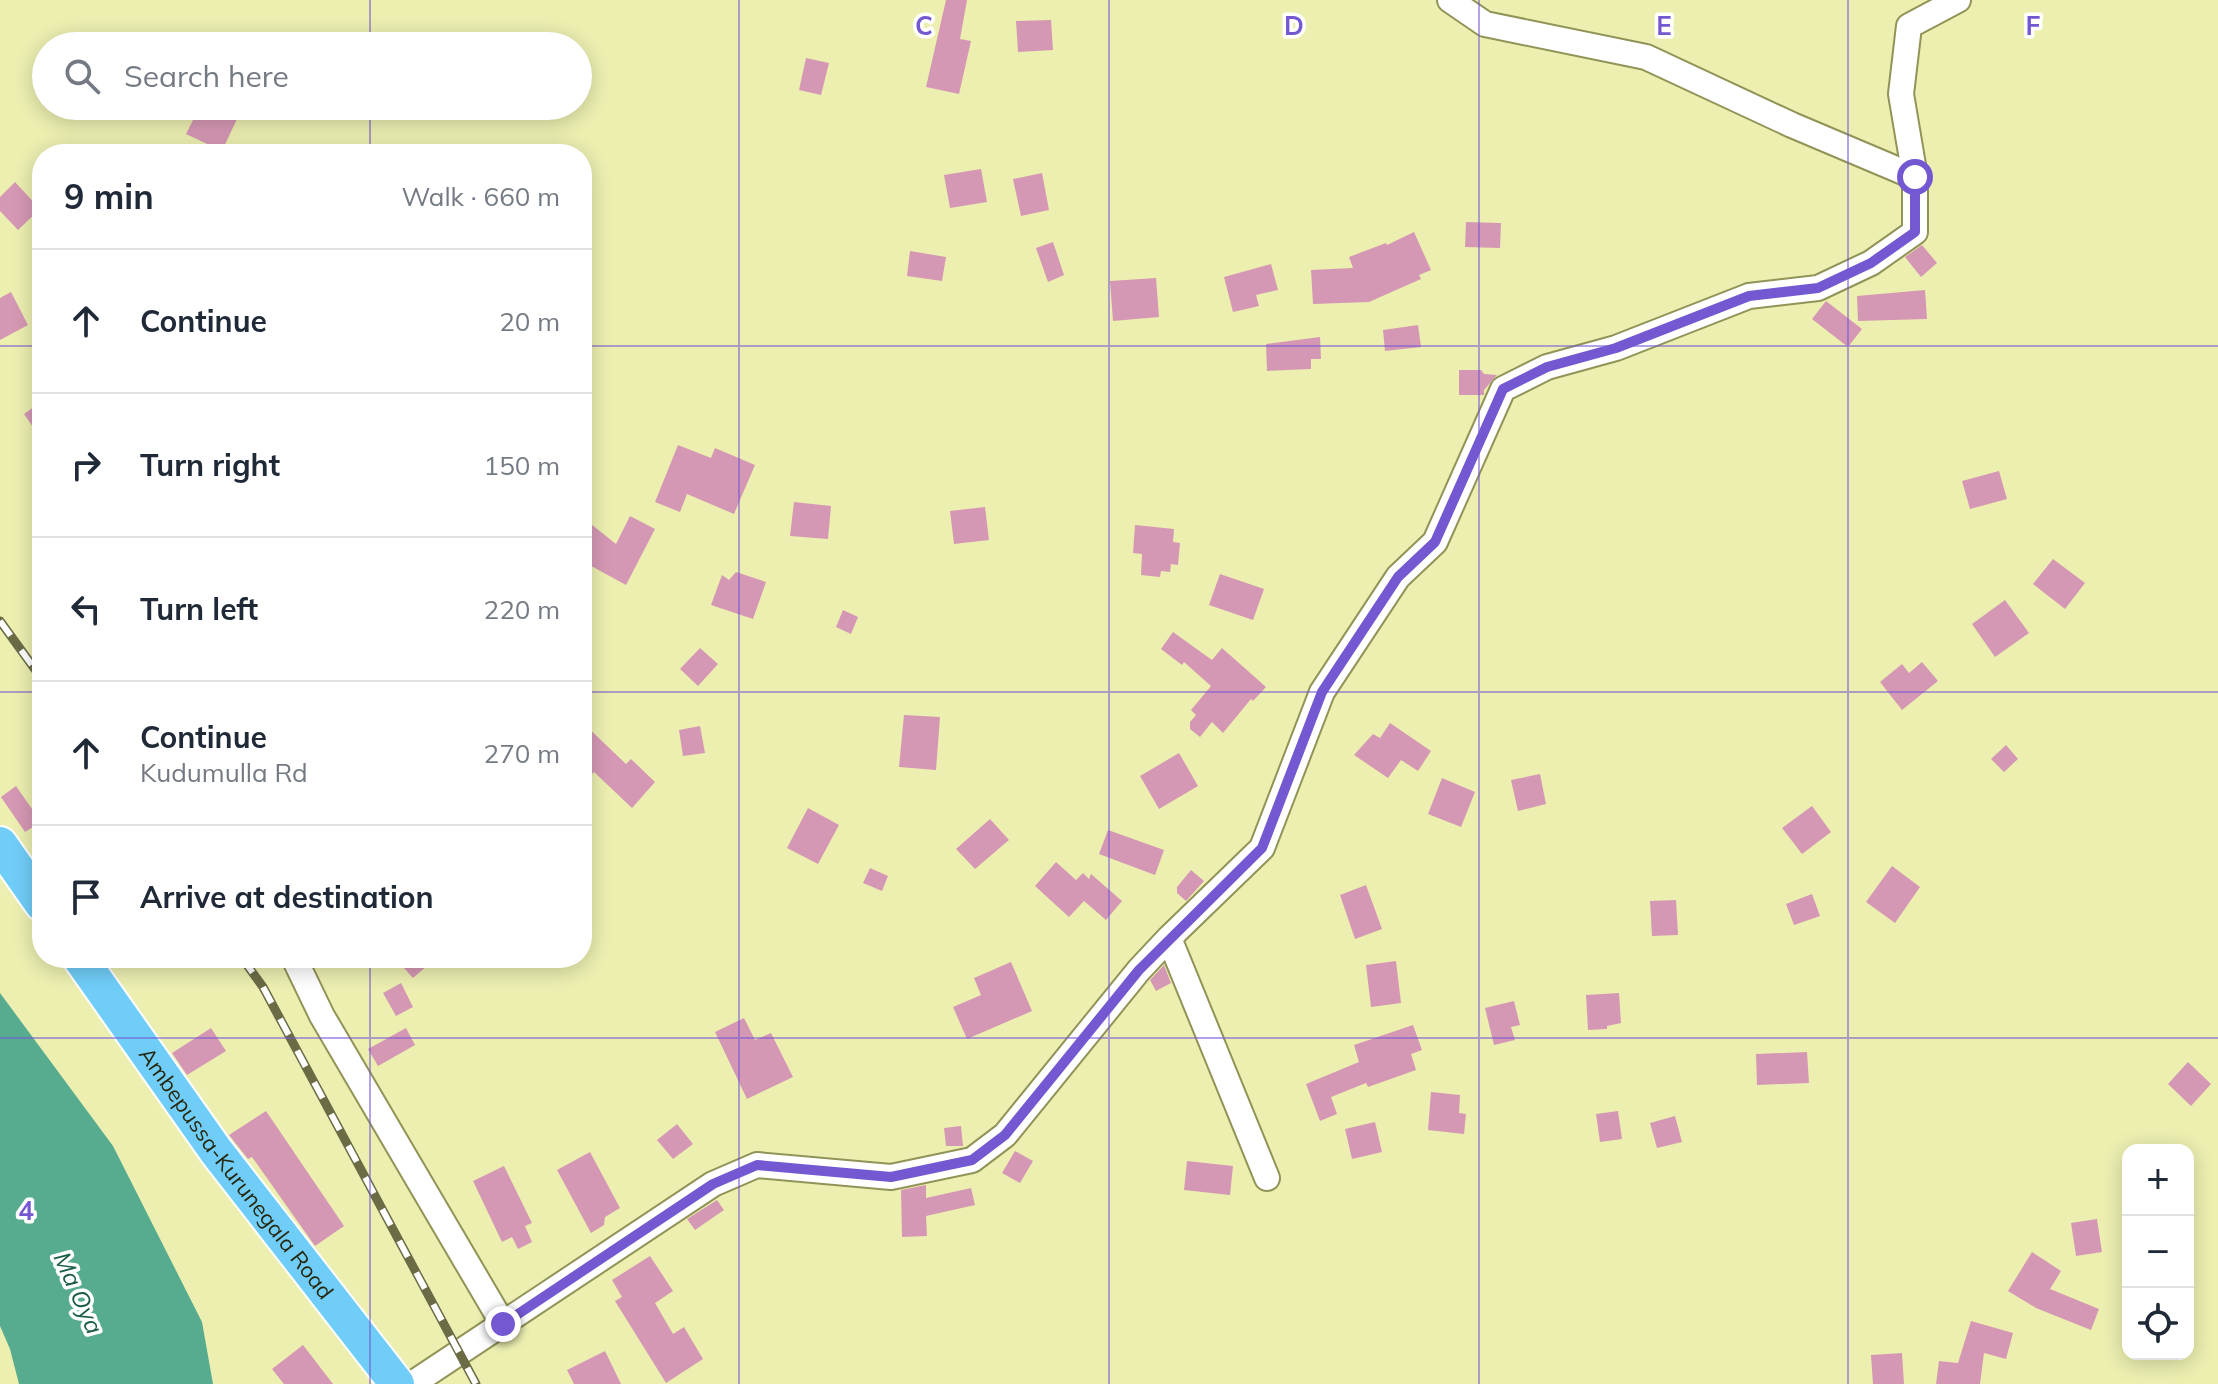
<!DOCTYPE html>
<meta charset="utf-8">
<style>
body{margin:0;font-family:Mulish,sans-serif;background:#f6f6f7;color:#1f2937}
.controls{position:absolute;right:24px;bottom:24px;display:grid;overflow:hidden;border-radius:16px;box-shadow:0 4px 20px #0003}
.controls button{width:72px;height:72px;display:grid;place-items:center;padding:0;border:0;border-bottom:2px solid #e0e1e3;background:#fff;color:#1f2937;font:40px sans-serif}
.stop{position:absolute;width:24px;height:24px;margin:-18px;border:6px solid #7458d2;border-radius:50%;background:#fff}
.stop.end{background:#7458d2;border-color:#fff;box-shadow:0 2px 8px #0008}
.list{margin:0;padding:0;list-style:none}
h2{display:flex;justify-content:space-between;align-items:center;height:104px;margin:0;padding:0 32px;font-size:34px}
h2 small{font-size:26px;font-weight:400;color:#747a83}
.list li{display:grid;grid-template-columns:52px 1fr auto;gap:24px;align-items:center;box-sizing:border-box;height:144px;padding:0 32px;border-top:2px solid #e0e1e3}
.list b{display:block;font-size:30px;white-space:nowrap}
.list p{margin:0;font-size:26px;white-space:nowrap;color:#747a83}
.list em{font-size:26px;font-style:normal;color:#747a83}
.icon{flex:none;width:44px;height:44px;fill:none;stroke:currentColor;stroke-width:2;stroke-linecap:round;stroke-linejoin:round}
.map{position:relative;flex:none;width:2218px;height:1384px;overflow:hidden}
.search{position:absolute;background:#fff;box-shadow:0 4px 20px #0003;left:32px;top:32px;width:560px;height:88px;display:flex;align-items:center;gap:20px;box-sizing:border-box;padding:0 28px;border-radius:44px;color:#747a83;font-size:30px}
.panel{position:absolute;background:#fff;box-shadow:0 4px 20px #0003;left:32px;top:144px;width:560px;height:824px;border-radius:32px}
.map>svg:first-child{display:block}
.water{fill:#57ac90}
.building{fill:#d598b4}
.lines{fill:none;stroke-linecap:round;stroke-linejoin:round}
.minor-casing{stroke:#919357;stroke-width:28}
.highway-casing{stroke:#fff;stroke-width:38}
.minor{stroke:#fff;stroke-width:24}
.highway{stroke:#70cdf8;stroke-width:34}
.rail-casing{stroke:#6b6c46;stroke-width:9}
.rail{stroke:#fff;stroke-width:6;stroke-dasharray:18;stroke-linecap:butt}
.route{stroke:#7458d2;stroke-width:10}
.grid{fill:none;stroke:#7458d2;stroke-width:2;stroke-opacity:0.55}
.labels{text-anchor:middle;stroke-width:7;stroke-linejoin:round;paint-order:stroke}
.street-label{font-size:22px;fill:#26270e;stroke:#fff}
.water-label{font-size:24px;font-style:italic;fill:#1b5d4a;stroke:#fff}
.grid-label{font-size:26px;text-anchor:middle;font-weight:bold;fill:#7458d2;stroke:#fff;stroke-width:7;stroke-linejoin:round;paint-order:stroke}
</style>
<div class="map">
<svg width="2218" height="1384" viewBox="0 0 2218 1384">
<rect width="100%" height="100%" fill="#ecefb0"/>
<path class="water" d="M0 993 113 1146 202 1322 213 1384H19L10 1349 0 1326Z"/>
<path class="building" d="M946 0H967L960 39 971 41 959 94 926 87Z
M1051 20 1053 50 1018 52 1016 21Z
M806 58 829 63 821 95 799 90Z
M200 106H243L222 151 186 134Z
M981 169 987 202 950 208 944 175Z
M1042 173 1049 210 1021 216 1013 179Z
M15 182 40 209 18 230 0 211V197Z
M1466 222 1501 223 1500 248 1465 247Z
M1414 232 1431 270 1419 275 1421 279 1369 302 1313 304 1311 270 1353 268 1349 257 1386 243 1387 245Z
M1053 242 1064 275 1048 282 1036 248Z
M1922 245 1937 263 1921 277 1905 257Z
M910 251 946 257 942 281 907 276Z
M1271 264 1278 290 1256 295 1259 306 1233 312 1224 277Z
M1156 278 1159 317 1113 321 1110 281Z
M1925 290 1927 319 1858 321 1857 296Z
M11 292 28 325 0 340V298Z
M1826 301 1862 329 1848 347 1812 319Z
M1418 325 1421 347 1385 351 1383 330Z
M1320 337 1321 359H1311V369L1267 371 1266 344Z
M1459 370H1481L1484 374 1497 375 1484 390V395H1459Z
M42 401V440L24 414Z
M678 445 711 458 715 448 755 465 734 514 687 494 680 512 655 502Z
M1999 471 2007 499 1970 509 1962 481Z
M794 502 831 506 828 539 790 536Z
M985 507 989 540 954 544 950 511Z
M630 516 655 529 626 585 582 561V517L616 544Z
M1135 525 1174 529 1173 542 1180 543 1178 565 1171 564 1170 572 1161 571 1160 577 1141 575 1142 554 1133 553Z
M2053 559 2085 583 2065 609 2033 584Z
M736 572 766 582 753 619 711 605 722 575 729 580Z
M1220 574 1264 589 1253 620 1209 605Z
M2005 600 2029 633 1995 657 1972 624Z
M843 610 858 617 851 634 836 627Z
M1173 632 1212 660 1222 648 1266 687 1253 701 1251 699 1223 733 1212 722 1200 737 1190 729V722L1196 715 1191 710 1211 686 1184 662 1182 665 1161 649Z
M700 648 718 664 698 686 680 669Z
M1922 662 1938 681 1902 710 1880 682 1902 664 1909 673Z
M904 715 940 717 936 770 899 767Z
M582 722 626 764 631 759 655 782 632 808 594 772 582 785Z
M1390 723 1431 751 1418 771 1401 760 1388 778 1354 755 1373 734 1380 738Z
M700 726 705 753 683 756 679 730Z
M2006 745 2018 759 2004 772 1991 759Z
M1179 753 1198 786 1159 809 1140 776Z
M1540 774 1546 804 1518 811 1511 780Z
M1442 778 1475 792 1461 827 1428 814Z
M16 786 41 822 25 832 1 797Z
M1812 806 1831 832 1802 854 1782 828Z
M808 808 839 825 818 864 787 848Z
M990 819 1009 840 975 869 956 849Z
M1108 830 1164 850 1155 875 1099 854Z
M1056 862 1076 880 1083 873 1089 879 1091 874 1122 901 1106 920 1084 901 1069 917 1035 886Z
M1892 866 1920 887 1895 923 1866 902Z
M870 868 888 876 882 891 863 883Z
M1191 870 1204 881 1186 901 1177 893V887Z
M1366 885 1382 929 1355 939 1340 895Z
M1812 894 1820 916 1794 925 1786 904Z
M1676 900 1678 935 1652 936 1650 901Z
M395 958H436L413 978Z
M1396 961 1401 1003 1371 1007 1366 965Z
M1011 962 1032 1011 967 1039 953 1007 981 995 974 978Z
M1164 965 1171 983 1156 991 1150 980Z
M401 983 413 1007 396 1016 383 993Z
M1619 993 1621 1023 1607 1026V1029L1588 1030 1586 995Z
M1514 1001 1520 1025 1511 1027 1515 1040 1494 1045 1485 1008Z
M744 1018 755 1040 771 1033 793 1077 747 1099 715 1032Z
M1413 1025 1422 1050 1411 1054 1416 1070 1368 1087 1366 1083 1331 1097 1337 1114 1320 1121 1306 1084 1359 1062 1354 1045Z
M211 1028 226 1051 187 1075 172 1053Z
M406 1028 415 1045 378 1066 368 1049Z
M1807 1052 1809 1083 1757 1085 1756 1054Z
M2188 1062 2211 1084 2191 1106 2168 1084Z
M1431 1092 1460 1095 1459 1113 1466 1114 1464 1134 1428 1130Z
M266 1111 344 1226 315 1246 252 1157 248 1159 229 1135Z
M1618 1111 1622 1139 1600 1142 1596 1114Z
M1675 1116 1682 1142 1657 1148 1650 1123Z
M1375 1122 1382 1152 1352 1159 1345 1129Z
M677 1124 693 1144 673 1159 657 1140Z
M961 1126 963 1146H946L944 1128Z
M1015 1151 1033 1161 1020 1183 1002 1173Z
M590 1152 620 1208 605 1217 604 1225 591 1233 557 1170Z
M1187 1161 1233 1166 1230 1195 1184 1190Z
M504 1166 532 1223 525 1226 532 1242 518 1249 512 1237 502 1242 473 1181Z
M926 1185V1198L971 1188 975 1205 926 1216 927 1236 902 1237 901 1190Z
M717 1200 724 1210 695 1230 687 1219Z
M2097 1219 2102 1252 2076 1256 2071 1223Z
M2032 1252 2061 1271 2050 1289 2099 1309 2091 1330 2036 1308 2008 1291Z
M650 1256 673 1291 655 1303 673 1334 684 1327 703 1359 666 1383 615 1301 622 1297 612 1280Z
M1971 1321 2013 1333 2006 1359 1984 1353 1980 1384H1936L1939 1361 1958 1363Z
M303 1345 333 1384H284L272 1369Z
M605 1351 621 1384H574L567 1370Z
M1902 1353 1904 1384H1873L1871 1355Z"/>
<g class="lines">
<defs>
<path id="minor" d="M1450 0 1485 24 1646 57 1792 125 1915 177
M294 958 322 1016 503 1324
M1267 1178 1169 938 1262 848 1322 692 1398 577 1435 542 1503 389 1547 367 1616 348 1749 296 1818 288 1871 263 1915 232V177L1901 94 1909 26 1958 0
M412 1384 713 1184 757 1165 891 1177 972 1160 1005 1135 1139 970 1169 938"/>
<g id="highway">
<path d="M0 844 42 904"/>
<path id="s1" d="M80 958 216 1151 397 1384"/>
</g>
</defs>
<use href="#minor" class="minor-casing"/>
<use href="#highway" class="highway-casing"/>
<use href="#minor" class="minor"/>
<use href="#highway" class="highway"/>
<defs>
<path id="rail" d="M0 621 42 679
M242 958 263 987 476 1384"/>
</defs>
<use href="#rail" class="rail-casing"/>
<use href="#rail" class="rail"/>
</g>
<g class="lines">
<path class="route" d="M503 1324 713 1184 757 1165 891 1177 972 1160 1005 1135 1139 970 1262 848 1322 692 1398 577 1435 542 1503 389 1547 367 1616 348 1749 296 1818 288 1871 263 1915 232V177"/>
</g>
<path class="grid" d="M370 0V46M739 0V1384M1109 0V1384M1479 0V1384M1848 0V1384M370 106V154M0 346H42M582 346H2218M0 692H42M582 692H2218M370 958V1384M0 1038H2218"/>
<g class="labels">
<g class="street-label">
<text dy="8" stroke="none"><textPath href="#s1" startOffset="266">Ambepussa-Kurunegala Road</textPath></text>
</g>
<g class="water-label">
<text transform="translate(78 1293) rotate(66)" y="8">Ma Oya</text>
</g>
</g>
<g class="grid-label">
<text x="924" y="35">C</text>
<text x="1294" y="35">D</text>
<text x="1664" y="35">E</text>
<text x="2033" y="35">F</text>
<text x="26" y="1220">4</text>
</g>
</svg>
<div class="controls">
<button>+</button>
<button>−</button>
<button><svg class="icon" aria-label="locate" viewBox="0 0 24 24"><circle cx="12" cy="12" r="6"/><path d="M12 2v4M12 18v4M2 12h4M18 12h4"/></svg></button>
</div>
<div class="stop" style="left:1915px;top:177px"></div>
<div class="stop end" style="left:503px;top:1324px"></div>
<div class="search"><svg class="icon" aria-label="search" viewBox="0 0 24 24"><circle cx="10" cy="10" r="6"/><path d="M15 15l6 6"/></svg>Search here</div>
<section class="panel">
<h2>9 min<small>Walk · 660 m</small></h2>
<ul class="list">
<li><svg class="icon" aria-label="ahead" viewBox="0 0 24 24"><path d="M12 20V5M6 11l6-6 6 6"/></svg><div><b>Continue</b></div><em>20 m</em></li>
<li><svg class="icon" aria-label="right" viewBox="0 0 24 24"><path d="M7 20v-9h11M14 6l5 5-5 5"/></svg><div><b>Turn right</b></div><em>150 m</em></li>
<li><svg class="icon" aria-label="left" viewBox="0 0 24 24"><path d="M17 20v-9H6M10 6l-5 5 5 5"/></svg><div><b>Turn left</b></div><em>220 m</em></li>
<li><svg class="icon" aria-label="ahead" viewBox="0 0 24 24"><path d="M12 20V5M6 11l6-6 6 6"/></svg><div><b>Continue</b><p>Kudumulla Rd</p></div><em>270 m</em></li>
<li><svg class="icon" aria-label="arrive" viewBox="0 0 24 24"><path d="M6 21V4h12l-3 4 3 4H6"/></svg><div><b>Arrive at destination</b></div></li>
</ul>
</section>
</div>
